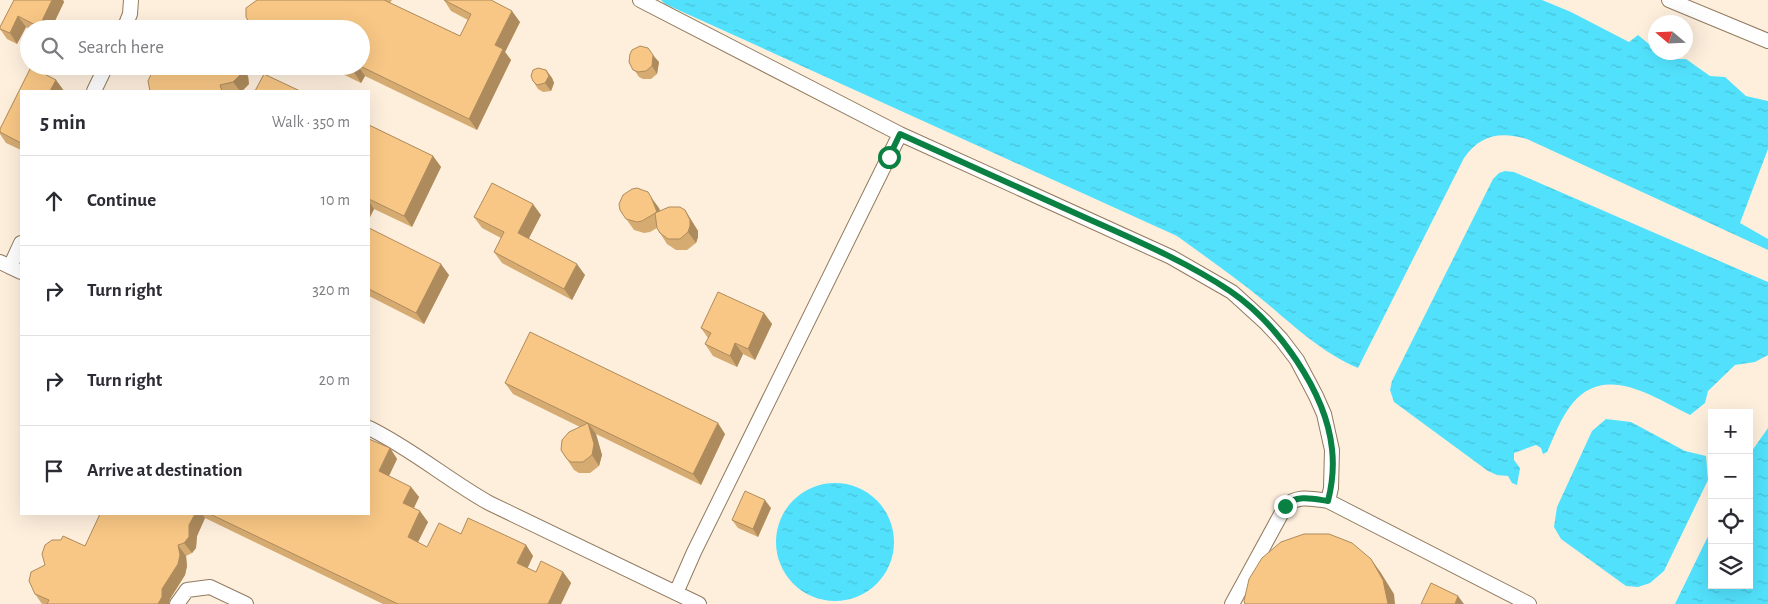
<!DOCTYPE html>
<meta charset="utf-8">
<style>
body{margin:0;font-family:"Alegreya Sans",sans-serif;background:#f2f2f3;color:#2b2b33}
.controls{position:absolute;right:15px;bottom:15px;display:grid;overflow:hidden;border-radius:0px;box-shadow:0 5px 20px #0002}
.controls button{width:45px;height:45px;display:grid;place-items:center;padding:0;border:0;border-bottom:1px solid #e1e1e2;background:#fff;color:#2b2b33;font:25px sans-serif}
.compass{position:absolute;left:1648px;top:15px;width:45px;height:45px;border-radius:50%;background:#fff;box-shadow:0 5px 20px #0002;rotate:289deg}
.stop{position:absolute;width:15px;height:15px;margin:-11px;border:4px solid #0b8043;border-radius:50%;background:#fff}
.stop.end{background:#0b8043;border-color:#fff;box-shadow:0 1px 5px #0008}
.list{margin:0;padding:0;list-style:none}
h2{display:flex;justify-content:space-between;align-items:center;height:65px;margin:0;padding:0 20px;font-size:21px}
h2 small{font-size:16px;font-weight:400;color:#7c7c81}
.list li{display:grid;grid-template-columns:32px 1fr auto;gap:15px;align-items:center;box-sizing:border-box;height:90px;padding:0 20px;border-top:1px solid #e1e1e2}
.list b{display:block;font-size:19px;white-space:nowrap}
.list em{font-size:16px;font-style:normal;color:#7c7c81}
.icon{flex:none;width:28px;height:28px;fill:none;stroke:currentColor;stroke-width:2;stroke-linecap:round;stroke-linejoin:round}
.map{position:relative;flex:none;width:1768px;height:604px;overflow:hidden}
.search{position:absolute;background:#fff;box-shadow:0 5px 20px #0002;left:20px;top:20px;width:350px;height:55px;display:flex;align-items:center;gap:12px;box-sizing:border-box;padding:0 18px;border-radius:28px;color:#7c7c81;font-size:19px}
.panel{position:absolute;background:#fff;box-shadow:0 5px 20px #0002;left:20px;top:90px;width:350px;height:425px;border-radius:0px}
.map>svg:first-child{display:block}
.water{fill:url(#water-ripples)}
.lines{fill:none;stroke-linecap:round;stroke-linejoin:round}
.street-casing{stroke:#917b5f;stroke-width:16}
.street{stroke:#fff;stroke-width:14}
.wall{fill:#d5ab72}
.shaded-wall{fill:#ae8b5d}
.building{fill:#f8c785;stroke:#ae8b5d}
.route{stroke:#0b8043;stroke-width:6}
</style>
<div class="map">
<svg width="1768" height="604" viewBox="0 0 1768 604">
<defs>
<pattern id="water-ripples" width="26" height="14" patternUnits="userSpaceOnUse" patternTransform="scale(1.25)"><rect width="26" height="14" fill="#52e1fc"/><path d="M2 4q2-2 4 0t4 0M15 11q2-2 4 0t4 0" fill="none" stroke="#48c1d7"/></pattern>
</defs>
<rect width="100%" height="100%" fill="#feefdd"/>
<path class="water" d="M661 0H1542L1571 12 1629 42 1638 35 1655 49 1656 52 1660 53 1669 59H1686L1710 76 1725 77 1746 96 1768 101V149L1740 223 1768 239V250L1527 139C1500 131 1480 135 1464 158L1358 368C1322 353 1293 325 1264 301 1236 278 1206 257 1177 236L665 4Z
M1505 171 1514 172 1768 282V355L1755 362 1735 365 1708 391 1705 403 1690 415C1653 397 1605 363 1572 404 1561 417 1554 437 1547 452L1543 454 1541 448 1536 445 1514 453V460L1520 468 1517 485 1512 483 1508 476 1497 475 1488 471 1394 402 1390 390 1392 381 1493 179 1499 173Z
M1606 419 1631 422 1685 451 1706 456 1708 480 1664 571 1650 583 1638 587 1626 586 1561 539 1554 527 1557 507 1592 431Z
M1768 428V604H1675L1712 528V585H1749V455Z
M776 542a59 59 0 1 1 118 0a59 59 0 1 1-118 0Z"/>
<g class="lines">
<defs>
<path id="street" d="M640 0 900 134 1171 257 1232 292 1265 322 1281 339 1297 360 1316 396 1324 414 1332 450 1331 488 1328 501C1314 499 1296 494 1285 507L1232 604
M1669 0 1768 41
M124 29 130 14 131 0
M94 91 106 66
M0 262 21 272
M10 267 21 243
M369 428C412 449 448 480 489 503L699 604
M1328 501 1529 604
M676 593 694 552 900 134
M177 604 187 590 210 587 246 604"/>
</defs>
<use href="#street" class="street-casing"/>
<use href="#street" class="street"/>
</g>
<path class="wall" d="M14 0H63L64 2 51 29H29L26 27 17 44 7 39 0 29V27Z
M257 0H392L390 3 460 36 468 20 451 11 444 0 520 22 505 52 511 60 477 130 365 76 361 83 326 66H361V29H253L246 17Z
M629 62H659L657 74 651 79H643L639 77Z
M31 67 56 80 64 91H21V150L6 143 0 134V129Z
M211 67 248 76 249 84 242 91H150Z
M546 70 552 78 554 83 551 91 543 92 538 89 533 81Z
M369 125 433 156 441 167 412 227 374 209 369 219Z
M659 208 660 211 685 210 698 231V237L696 243 687 250H676L667 244 660 233 657 228 650 232 644 233 634 230 620 210Z
M541 215 528 239 585 275 572 300 502 263 494 252 501 238 482 228 474 217Z
M369 228 449 275 424 324 369 296Z
M764 313 772 324 755 360 743 354 737 367 713 356 705 344 708 338 701 328Z
M505 383 725 434 701 485 596 434 602 455 599 466 590 473H579L574 470 561 450 580 427 513 394Z
M390 448 397 459 389 476 411 487 419 497 414 508 428 522 418 542 427 547 461 534 526 545 533 556 527 568 536 572H563L571 583 561 604H383L205 518 197 536 196 548 192 553 186 556 187 566 185 575 170 599 169 604H42L35 594 85 546 100 514H369Z
M771 508 758 537 738 528 732 520Z"/>
<path class="shaded-wall" d="M52 0H63L64 2 51 29H40L39 27Z
M512 11 520 22 505 52 511 60 477 130 469 119 495 45Z
M18 16 26 27 17 44 10 33Z
M653 55 659 62 657 74 652 66Z
M242 66 248 76 249 84 242 91H240L233 82Z
M357 66H358L365 76 361 83 354 72Z
M546 70 552 78 554 83 551 91 545 83Z
M56 80 64 91H50Z
M433 156 441 167 412 227 404 216Z
M651 197 659 208 664 223 657 212Z
M369 201 374 209 369 219Z
M533 204 541 215 526 244 518 233Z
M685 210 698 231V237L696 243 688 232Z
M441 264 449 275 424 324 416 313Z
M577 264 585 275 572 300 564 289Z
M764 313 772 324 755 360 748 349Z
M735 343 743 354 737 367 730 356Z
M588 423 596 434 602 455 599 466 592 455Z
M718 423 725 434 701 485 693 474Z
M390 448 397 459 386 482 379 471Z
M411 487 419 497 411 514 403 503Z
M765 500 771 508 758 537 753 529Z
M420 511 428 522 415 548 408 537Z
M195 514H202L205 518 197 536 196 548 192 553 184 543 189 525Z
M178 545 186 556 187 566 185 575 170 599 169 604H158L162 589Z
M526 545 533 556 525 574 517 563Z
M1371 559 1381 573 1394 594 1395 604H1388Z
M563 572 571 583 561 604H548Z
M1458 596 1464 604H1455Z"/>
<path class="building" d="M14 0H52L39 27 18 16 10 33 0 29V27Z
M257 0H384L460 36 471 14 444 0H491L512 11 495 45 503 49 469 119 360 66H361V29H270L268 25 258 27 250 24 246 17V8Z
M170 27 172 29H160Z
M640 46 648 48 653 55 652 66 646 71 638 72 633 70 629 62 630 54 632 50Z
M158 66H210L211 67 241 66V74L233 82 220 85 222 91H150L148 81 153 70Z
M341 66H357L354 72Z
M31 67 56 80 50 91H21V143L0 132V129Z
M538 68 546 70 549 76 545 83 537 85 533 81 531 76 533 70Z
M264 74 300 91H255Z
M369 125 433 156 404 216 369 199Z
M492 183 533 204 518 233 577 264 564 289 494 252 504 232 474 217Z
M637 188 648 192 651 197 657 212 642 221 637 222 626 219 620 210 619 204 623 195 632 189Z
M669 207H680L685 210 690 220V226L688 232 680 239H668L660 233 657 228 655 213Z
M369 228 441 264 416 313 369 289Z
M718 292 764 313 748 349 735 343 730 356 705 344 711 333 701 328Z
M530 332 718 423 693 474 505 383Z
M588 423 594 444 592 455 583 462H571L567 459 561 450 562 440 569 432Z
M369 439 390 448 379 471 411 487 403 503 420 511 408 537 427 547 439 523 461 534 468 518 526 545 517 563 536 572 541 561 563 572 548 604H398L210 514H369Z
M745 491 765 500 753 529 732 520Z
M100 514H195L189 525V537L184 543 178 545 180 555 178 564 162 589V597L158 604H47L49 600 35 594 29 581 31 572 45 565 42 554 45 545 52 540H61L63 536 85 546Z
M1304 534H1329L1352 543 1371 559 1383 580 1388 604H1245L1244 601 1249 579 1262 558 1281 542Z
M1431 583 1458 596 1455 604H1421Z"/>
<g class="lines">
<path class="route" d="M889 157 900 134C958 160 1017 187 1075 213 1128 237 1182 259 1230 291 1277 323 1326 391 1332 449 1334 466 1332 485 1328 501 1314 499 1296 494 1285 506"/>
</g>
</svg>
<div class="controls">
<button>+</button>
<button>−</button>
<button><svg class="icon" aria-label="locate" viewBox="0 0 24 24"><circle cx="12" cy="12" r="6"/><path d="M12 2v4M12 18v4M2 12h4M18 12h4"/></svg></button>
<button><svg class="icon" aria-label="layers" viewBox="0 0 24 24"><path d="M12 4l9 5-9 5-9-5zM3 14l9 5 9-5"/></svg></button>
</div>
<svg class="compass" viewBox="-18 -18 36 36"><path d="M0-13l5 13h-10z" fill="#e53935"/><path d="M0 13l5-13h-10z" fill="#7c7c81"/></svg>
<div class="stop" style="left:889px;top:157px"></div>
<div class="stop end" style="left:1285px;top:506px"></div>
<div class="search"><svg class="icon" aria-label="search" viewBox="0 0 24 24"><circle cx="10" cy="10" r="6"/><path d="M15 15l6 6"/></svg>Search here</div>
<section class="panel">
<h2>5 min<small>Walk · 350 m</small></h2>
<ul class="list">
<li><svg class="icon" aria-label="ahead" viewBox="0 0 24 24"><path d="M12 20V5M6 11l6-6 6 6"/></svg><div><b>Continue</b></div><em>10 m</em></li>
<li><svg class="icon" aria-label="right" viewBox="0 0 24 24"><path d="M7 20v-9h11M14 6l5 5-5 5"/></svg><div><b>Turn right</b></div><em>320 m</em></li>
<li><svg class="icon" aria-label="right" viewBox="0 0 24 24"><path d="M7 20v-9h11M14 6l5 5-5 5"/></svg><div><b>Turn right</b></div><em>20 m</em></li>
<li><svg class="icon" aria-label="arrive" viewBox="0 0 24 24"><path d="M6 21V4h12l-3 4 3 4H6"/></svg><div><b>Arrive at destination</b></div></li>
</ul>
</section>
</div>
